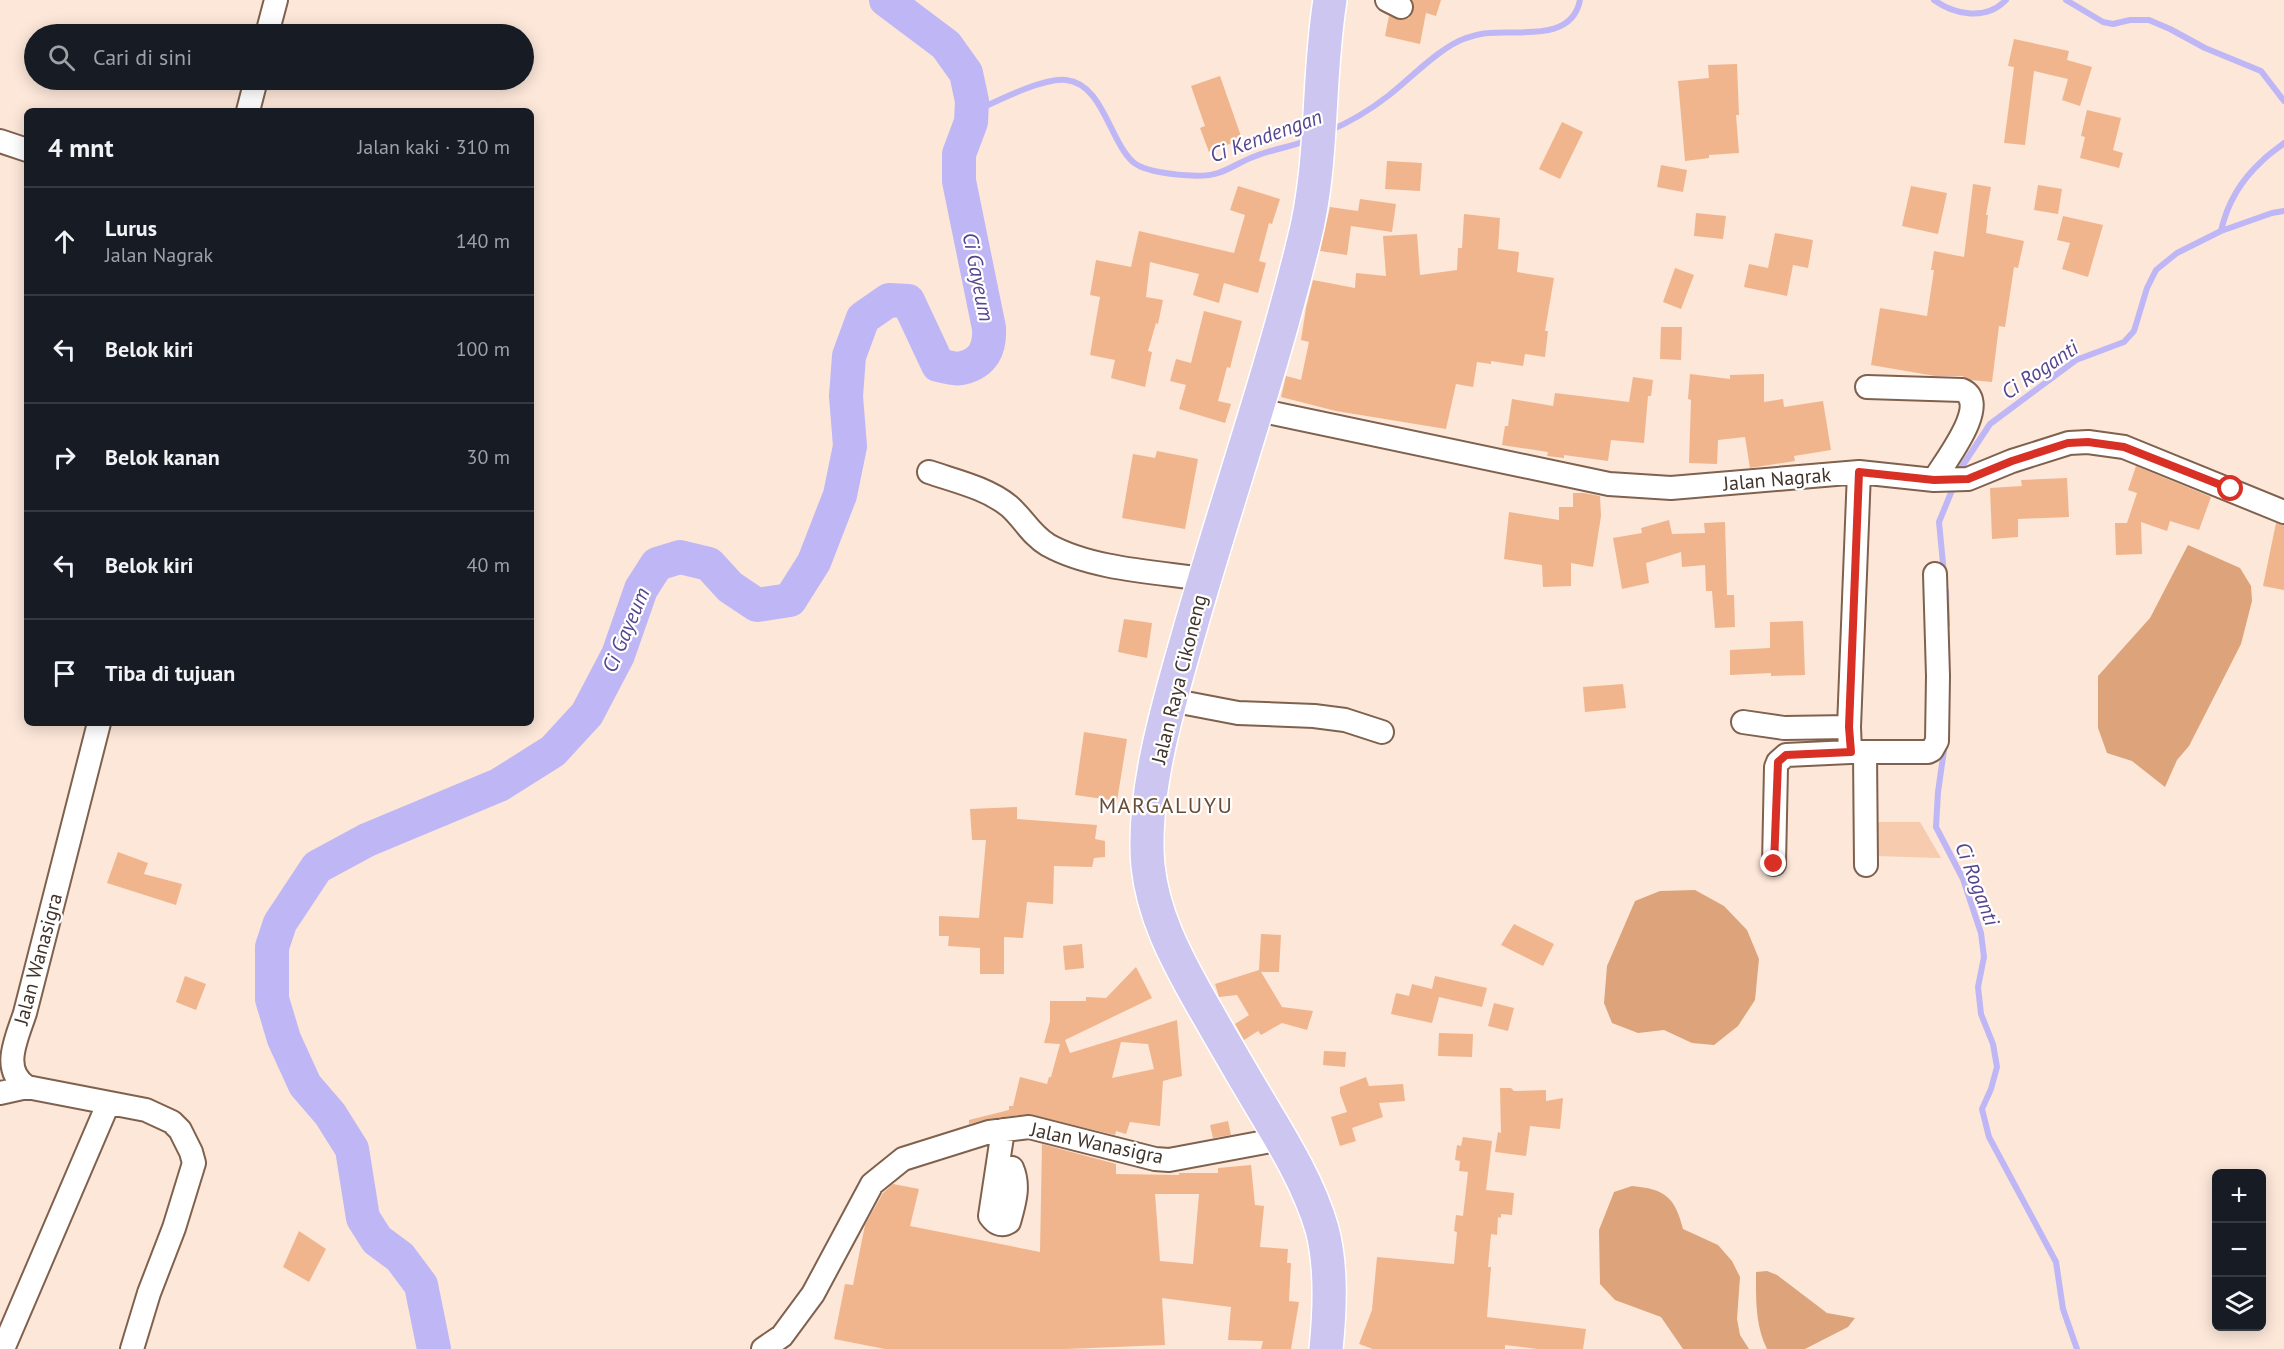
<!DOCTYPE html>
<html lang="id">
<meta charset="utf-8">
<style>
body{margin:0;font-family:"PT Sans",sans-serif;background:#20242c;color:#f1f3f6}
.controls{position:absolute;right:18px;bottom:18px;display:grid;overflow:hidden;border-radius:9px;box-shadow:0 3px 15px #0003}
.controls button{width:54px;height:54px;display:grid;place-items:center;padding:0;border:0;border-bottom:2px solid #363941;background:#171b24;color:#f1f3f6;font:30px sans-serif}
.stop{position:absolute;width:18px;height:18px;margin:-14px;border:4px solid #d93025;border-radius:50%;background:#fff}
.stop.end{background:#d93025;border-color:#fff;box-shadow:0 2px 6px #0008}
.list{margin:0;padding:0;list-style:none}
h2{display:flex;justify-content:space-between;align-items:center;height:78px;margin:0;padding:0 24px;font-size:26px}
h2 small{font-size:20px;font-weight:400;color:#9ea1a6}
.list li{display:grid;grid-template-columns:39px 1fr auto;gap:18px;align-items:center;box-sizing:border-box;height:108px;padding:0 24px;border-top:2px solid #363941}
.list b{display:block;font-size:22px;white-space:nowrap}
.list p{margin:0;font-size:20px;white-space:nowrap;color:#9ea1a6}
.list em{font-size:20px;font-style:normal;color:#9ea1a6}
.icon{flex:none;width:33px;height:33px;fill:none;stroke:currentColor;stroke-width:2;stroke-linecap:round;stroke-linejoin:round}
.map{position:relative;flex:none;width:2284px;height:1349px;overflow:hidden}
.search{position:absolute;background:#171b24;box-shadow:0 3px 15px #0003;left:24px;top:24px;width:510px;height:66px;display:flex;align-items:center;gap:15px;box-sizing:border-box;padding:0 21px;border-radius:33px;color:#9ea1a6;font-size:22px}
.panel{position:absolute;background:#171b24;box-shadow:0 3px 15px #0003;left:24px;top:108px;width:510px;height:618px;border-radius:9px}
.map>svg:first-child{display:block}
.green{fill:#f6cbae}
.forest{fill:#dda37a}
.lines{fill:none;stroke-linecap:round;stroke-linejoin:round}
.stream{stroke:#bfb6f5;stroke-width:6}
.river{stroke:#bfb6f5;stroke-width:34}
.building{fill:#f0b58c;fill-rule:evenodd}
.minor-casing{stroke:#7f614d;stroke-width:26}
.highway-casing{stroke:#fff;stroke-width:36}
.minor{stroke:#fff;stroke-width:22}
.highway{stroke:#ccc6f0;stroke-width:33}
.route{stroke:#d93025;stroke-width:8}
.labels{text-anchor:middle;stroke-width:4.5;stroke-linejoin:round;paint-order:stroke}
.street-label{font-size:20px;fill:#40332a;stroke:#fff}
.water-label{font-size:21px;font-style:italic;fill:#55458f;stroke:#fff}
.quarter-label{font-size:22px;letter-spacing:1.5px;fill:#684c38;stroke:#fff}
</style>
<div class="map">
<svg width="2284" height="1349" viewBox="0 0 2284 1349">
<rect width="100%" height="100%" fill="#fce7d9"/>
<path class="green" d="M1877 822H1920L1941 858 1876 856Z"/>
<path class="forest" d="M2188 545 2240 568 2251 586 2252 601 2241 644 2189 746 2177 760 2165 787 2132 761 2107 753 2098 728V676L2150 618Z
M1695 890 1724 906 1747 930 1759 959 1755 1000 1738 1026 1714 1045 1692 1043 1664 1030 1638 1033 1612 1023 1604 1003 1607 966 1635 901 1660 891Z
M1632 1186C1665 1189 1675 1197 1683 1229L1718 1245 1732 1261 1740 1277 1737 1319 1740 1335 1749 1349H1683L1661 1317 1615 1300 1600 1284 1599 1230 1614 1192Z
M1767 1271 1777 1275 1827 1313 1855 1318 1848 1327 1805 1349H1767C1755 1325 1756 1299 1756 1272Z"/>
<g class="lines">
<path class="stream" d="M1934 0C1955 15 1986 21 2006 0
M2066 0 2103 22 2113 24 2130 20H2149L2170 29 2205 48 2261 71 2284 101
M971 113C993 103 1043 77 1066 80 1103 84 1109 140 1133 162 1147 174 1201 179 1218 173 1231 169 1243 160 1256 156 1273 149 1291 147 1308 140
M1329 131C1350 122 1370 110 1388 96 1411 78 1440 47 1466 38 1473 36 1481 33 1489 33 1519 30 1572 42 1580 0
M2221 231C2227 204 2241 180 2262 161 2269 154 2277 149 2284 143
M1959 471 1990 424 2076 360 2124 342 2134 331 2147 288 2156 270 2177 253 2221 231 2272 213 2284 211
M1944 574 1939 522 1955 483
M1946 591 1947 625
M1945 743 1938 792 1936 827 1963 879 1981 933 1984 957 1978 987 1981 1014 1993 1044 1997 1067 1991 1089 1982 1109 1989 1137 2056 1262 2063 1309 2077 1349"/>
<path class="river" d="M434 1349 421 1285 400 1257 377 1240 363 1218 352 1149 330 1114 305 1085 284 1039 272 999V947L280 923 317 867 367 840 499 785 553 751 587 714 618 655 641 589 657 564 680 557 709 564 730 587 757 605 790 600 814 562 840 495 850 446 846 396 849 356 863 318 889 300 908 301 938 365C945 366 955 370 962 368 984 363 990 348 989 328L959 181V154L971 122 972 101 966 73 946 45 886 0"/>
</g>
<path class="building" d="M1412 0H1441L1436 16 1426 13 1420 44 1385 36 1389 16 1401 20 1409 18 1414 7Z
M2014 39 2069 51 2067 60 2092 67 2080 106 2062 100 2068 79 2034 71 2025 145 2004 143 2014 67 2008 66Z
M1737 64 1739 115H1736L1739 153 1709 155V158L1685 161 1678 81 1709 78 1708 65Z
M1220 76 1242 139 1209 152 1200 128 1205 126 1191 86Z
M2087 110 2121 118 2113 150 2123 153 2119 168 2080 158 2085 137 2081 136Z
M1562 122 1583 132 1560 179 1539 169Z
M1387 161 1422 163 1420 191 1385 189Z
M1661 165 1687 170 1683 192 1657 187Z
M1973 184 1991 187 1986 215H1988L1986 233 2024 241 2018 268 2014 267 2005 327 1999 326 1992 382 1971 380 1962 376H1935L1871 365 1880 308 1927 316 1934 270H1931L1934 251 1964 257Z
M2038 185 2062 189 2058 214 2034 210Z
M1238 186 1280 199 1272 224 1269 223 1259 261 1266 263 1258 293 1224 283 1219 303 1193 295 1199 274 1150 262 1146 297 1163 300 1158 324 1156 323 1148 351 1152 352 1145 387 1111 378 1115 360 1090 355 1100 297 1090 295 1096 260 1131 267 1139 231 1234 253 1245 215 1230 210Z
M1911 186 1947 193 1938 234 1902 226Z
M1360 199 1396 204 1392 232 1351 226 1347 255 1320 251 1330 207 1358 211Z
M1696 213 1726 216 1723 239 1694 236Z
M1464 214 1500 218 1498 249 1519 252 1517 272 1554 278 1545 331H1548L1545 357 1525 354 1523 366 1491 361V364L1477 362 1473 387 1456 384 1446 429 1336 411 1281 397 1286 376 1301 380 1309 342 1301 340 1306 308 1313 280 1355 288 1356 273 1386 276 1383 236 1417 234 1420 275 1457 270 1458 248H1462Z
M2063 216 2103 225 2088 277 2062 269 2070 243 2057 240Z
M1775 233 1813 240 1808 268 1793 265 1787 296 1744 287 1749 264 1768 268Z
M1675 268 1694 275 1681 309 1663 302Z
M1204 311 1242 321 1230 368 1227 367 1218 401 1231 404 1225 423 1179 409 1186 385 1170 381 1176 359 1191 363Z
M1661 327H1682L1681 360 1660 359Z
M1690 374 1730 379V375L1764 374V402L1783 399 1784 407 1823 401 1831 450 1794 456 1795 461 1750 468 1745 437 1718 440 1717 464 1689 463 1691 400 1688 399Z
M1633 377 1653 380 1651 396H1648L1644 443 1611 440 1608 461 1564 455V458L1547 456 1548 452 1502 445 1505 426H1508L1512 399 1553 406 1555 393 1629 402Z
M1157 451 1198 459 1185 529 1122 518 1133 454 1155 458Z
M2136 466 2211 497 2199 530 2170 521 2167 531 2141 522 2142 554 2116 555 2115 523H2127L2137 493 2128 490Z
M2067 478 2069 517 2018 519V537L1992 539 1990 488 2022 486 2021 480Z
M1573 493H1584L1600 496 1601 516 1593 567 1571 563V586L1543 587 1542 565 1504 559 1509 512 1559 520V507H1573Z
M1669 520 1672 534 1705 533 1704 523 1725 522 1727 595H1734L1735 627 1715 628 1712 591H1706L1705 565 1682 567 1681 552 1646 563 1649 583 1622 589 1613 538 1642 533 1641 528Z
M2276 523 2284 525V590L2263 586Z
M1124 619 1152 623 1147 658 1118 652Z
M1803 621 1805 675 1771 676V673L1730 675V650L1770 648V622Z
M1623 684 1626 708 1585 712 1583 687Z
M1084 732 1127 739 1117 801 1075 795Z
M1017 807V819L1097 825 1095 839 1105 841V857L1094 858 1092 867 1054 866 1053 904 1027 902 1023 938 1004 937V974H980V948L948 946 949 936H939V916L979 918 986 840H972L970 809Z
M118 852 148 863 144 874 182 884 176 905 107 883Z
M1514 924 1554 944 1543 966 1501 945Z
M1261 934 1281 935 1279 972H1261L1282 1007 1313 1011 1307 1030 1282 1023 1261 1035 1258 1031 1244 1040 1235 1024 1249 1015 1237 995 1219 997 1215 984 1259 970Z
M1082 944 1084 968 1065 970 1063 946Z
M1136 967 1152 998 1065 1040 1070 1053 1177 1020 1182 1076 1163 1081 1160 1126 1130 1122 1126 1134 1116 1131 1115 1135 1028 1114 987 1119 969 1124V1120L1009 1110V1106H1013L1020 1077 1047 1084 1049 1077H1051L1060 1044 1044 1043 1050 1021V1001H1086V997L1106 998ZM1121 1042 1148 1044 1154 1069 1112 1078Z
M185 976 206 984 196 1010 176 1002Z
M1435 976 1487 988 1482 1007 1439 997 1432 1023 1391 1014 1396 993 1409 996 1412 984 1432 989Z
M1494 1003 1514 1008 1508 1031 1488 1026Z
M1439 1033 1473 1034 1472 1057 1438 1056Z
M1324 1051 1346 1052 1345 1067 1323 1065Z
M1366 1077 1369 1086 1403 1084 1405 1101 1379 1103 1383 1117 1352 1128 1356 1141 1340 1146 1331 1117 1347 1112 1340 1093V1087Z
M1500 1088H1511L1514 1091 1546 1090V1101L1563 1098 1560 1129 1530 1126 1526 1156 1495 1152 1498 1132 1501 1133Z
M1228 1121 1231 1135 1213 1138 1210 1125Z
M1463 1137 1492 1141 1486 1190 1514 1193 1512 1215 1501 1214V1218L1498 1217 1497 1235 1491 1234 1488 1267H1491L1487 1317 1586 1329 1583 1349H1538L1505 1345V1349H1373L1359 1344 1372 1310 1377 1257 1454 1264 1457 1232 1454 1231 1456 1215 1463 1216 1468 1172 1459 1171 1460 1161 1455 1160 1457 1145 1461 1146Z
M1042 1144 1116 1164V1174L1179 1175V1173H1218V1168L1251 1165 1255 1205 1264 1206 1260 1247 1288 1249 1287 1263H1291L1289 1301 1299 1302 1291 1349H1261L1263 1341 1228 1340 1231 1307 1162 1298 1165 1345 1066 1349H885L834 1339 845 1284 853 1285 865 1225 883 1193 893 1184 919 1189 910 1226 1040 1252ZM1155 1194H1199L1193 1264 1160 1261Z
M299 1231 326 1249 309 1282 283 1267Z"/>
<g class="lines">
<defs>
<path id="minor" d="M1387 0 1401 7
M267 34 276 0
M248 111 256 80
M0 141 27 150
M1867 387 1962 390C1992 403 1944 462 1934 480
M1258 410 1609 484 1671 488 1859 472 1934 480 1968 479 2012 461 2069 443 2088 442 2124 447 2284 512
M929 472C955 481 987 488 1009 506 1023 518 1031 535 1048 545 1091 569 1155 572 1204 579
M1170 700 1238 713 1314 716 1345 720 1382 732
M1743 722 1784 728 1849 727
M99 723 25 1013C17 1038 0 1070 27 1087L146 1110 172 1122 180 1130 191 1152 194 1163 174 1228 149 1293 132 1349
M1850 752 1849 727 1859 472
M1865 752 1866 865
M1774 864 1776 767 1778 762 1786 755 1850 752H1928L1932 750 1937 741 1938 676 1935 574
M0 1093 27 1087
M998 1164 1012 1168C1020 1186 1014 1204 1009 1222 1001 1227 995 1223 990 1216L1003 1130
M3 1349 108 1104
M763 1349 782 1336 813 1294 872 1184 903 1159 989 1132 1029 1127 1155 1159 1169 1160 1281 1139"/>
<path id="highway" d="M1326 1349C1330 1310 1332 1267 1322 1229 1309 1184 1283 1142 1259 1102 1238 1067 1218 1032 1198 997 1175 956 1153 914 1148 866 1141 793 1170 699 1190 629 1227 499 1272 371 1304 240 1324 161 1317 80 1330 0"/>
</defs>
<use href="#minor" class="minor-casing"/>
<use href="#highway" class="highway-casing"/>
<use href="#minor" class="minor"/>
<use href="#highway" class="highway"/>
</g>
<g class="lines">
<path class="route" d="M1774 864 1778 762 1786 755 1851 752 1849 727 1859 472 1934 480 1968 479 2012 461 2068 443 2088 442 2124 447 2231 489"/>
</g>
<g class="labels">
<g class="street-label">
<text transform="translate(1777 479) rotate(-5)" y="7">Jalan Nagrak</text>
<text transform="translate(1179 679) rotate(-76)" y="7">Jalan Raya Cikoneng</text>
<text transform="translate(38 959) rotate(-75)" y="7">Jalan Wanasigra</text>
<text transform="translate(1097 1143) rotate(12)" y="7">Jalan Wanasigra</text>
</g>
<g class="water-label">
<text transform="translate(1266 136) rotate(-20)" y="7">Ci Kendengan</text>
<text transform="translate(978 277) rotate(79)" y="7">Ci Gayeum</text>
<text transform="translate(2040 370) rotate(-34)" y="7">Ci Roganti</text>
<text transform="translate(626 630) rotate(-67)" y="7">Ci Gayeum</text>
<text transform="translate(1977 884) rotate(69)" y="7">Ci Roganti</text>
</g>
<g class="quarter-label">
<text x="1166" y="813">MARGALUYU</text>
</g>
</g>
</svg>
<div class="controls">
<button>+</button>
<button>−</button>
<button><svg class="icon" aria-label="layers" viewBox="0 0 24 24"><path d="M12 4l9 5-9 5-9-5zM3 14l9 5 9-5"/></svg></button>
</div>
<div class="stop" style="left:2231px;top:489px"></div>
<div class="stop end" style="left:1774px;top:864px"></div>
<div class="search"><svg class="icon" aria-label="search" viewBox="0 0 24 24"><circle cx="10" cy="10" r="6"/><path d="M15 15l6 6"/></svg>Cari di sini</div>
<section class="panel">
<h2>4 mnt<small>Jalan kaki · 310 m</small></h2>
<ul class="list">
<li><svg class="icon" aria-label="ahead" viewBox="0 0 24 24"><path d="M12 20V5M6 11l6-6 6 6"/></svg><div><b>Lurus</b><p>Jalan Nagrak</p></div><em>140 m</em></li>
<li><svg class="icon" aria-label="left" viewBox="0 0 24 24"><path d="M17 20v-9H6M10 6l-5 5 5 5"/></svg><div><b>Belok kiri</b></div><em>100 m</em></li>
<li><svg class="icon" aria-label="right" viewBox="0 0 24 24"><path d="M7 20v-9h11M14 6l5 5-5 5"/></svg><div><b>Belok kanan</b></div><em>30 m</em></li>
<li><svg class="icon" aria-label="left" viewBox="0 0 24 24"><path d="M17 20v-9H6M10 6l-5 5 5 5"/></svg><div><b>Belok kiri</b></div><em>40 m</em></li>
<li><svg class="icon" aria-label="arrive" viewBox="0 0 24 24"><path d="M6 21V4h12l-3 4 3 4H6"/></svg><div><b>Tiba di tujuan</b></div></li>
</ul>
</section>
</div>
